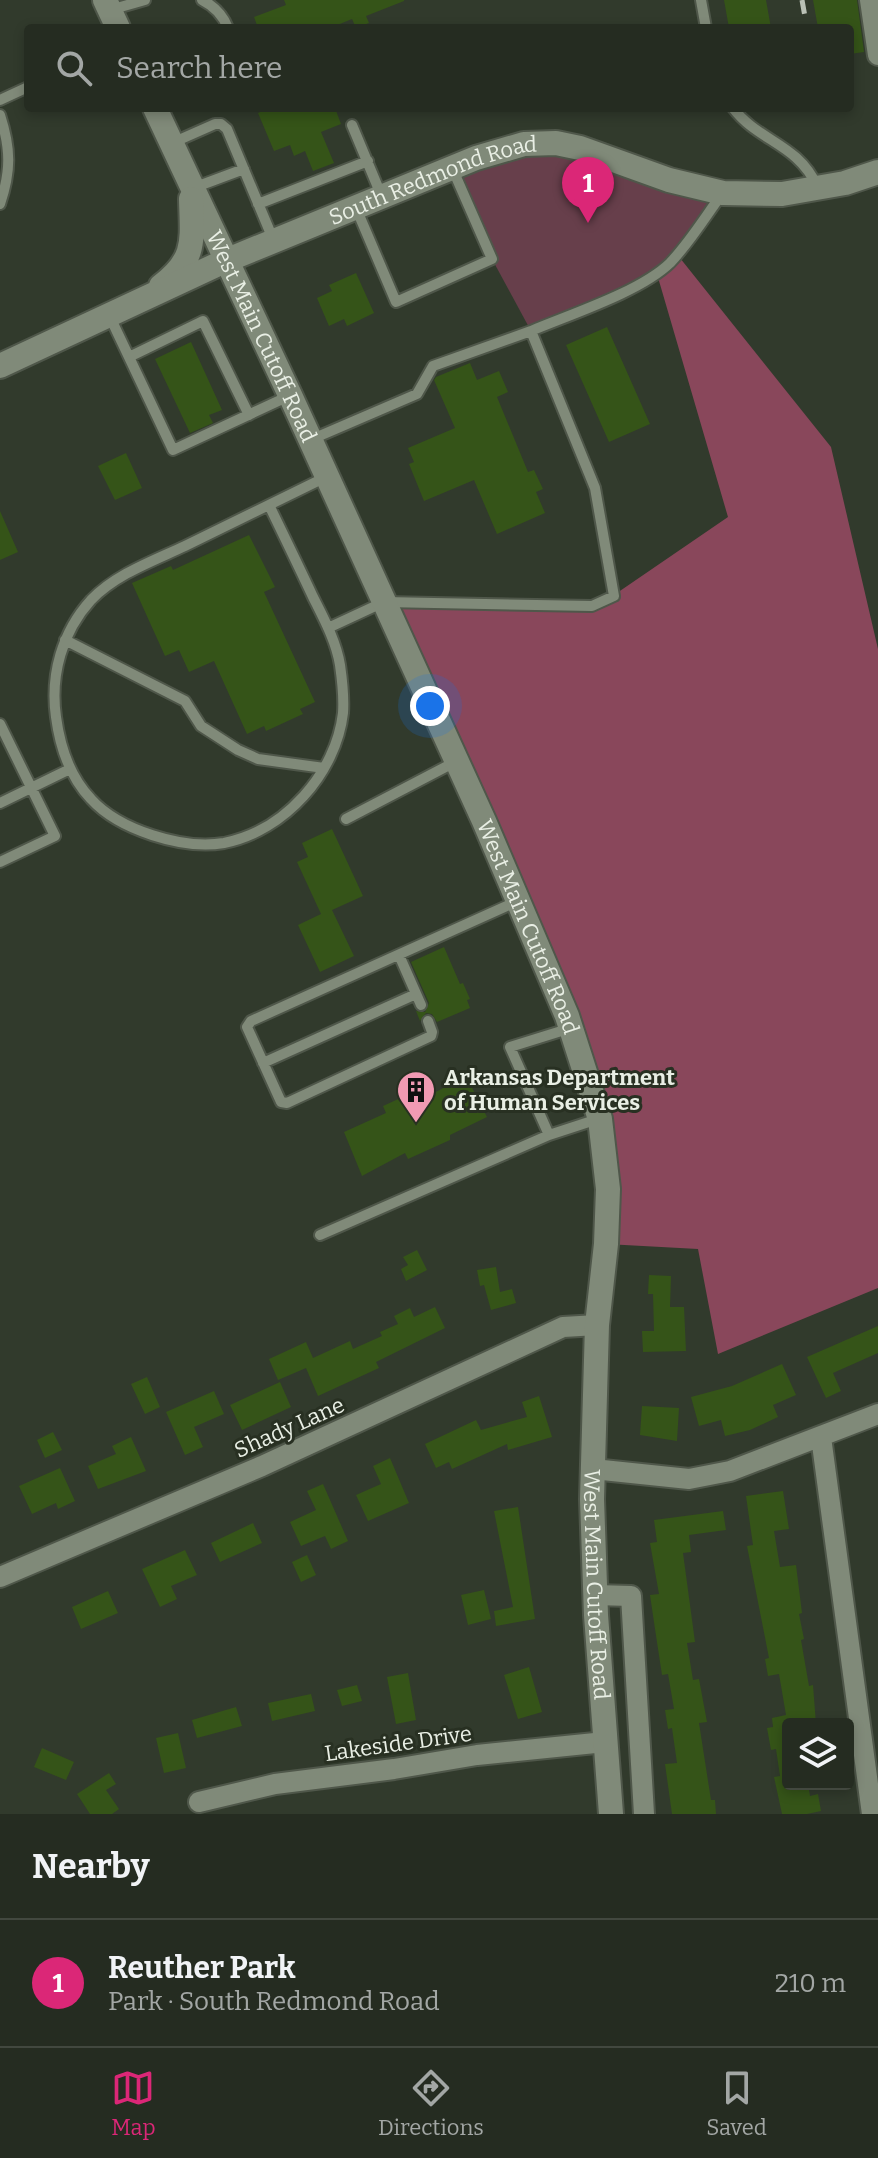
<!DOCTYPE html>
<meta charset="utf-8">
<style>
body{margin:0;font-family:Bitter,serif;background:#2d342a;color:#f1f3f6}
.controls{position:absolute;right:24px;bottom:24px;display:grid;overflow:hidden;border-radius:8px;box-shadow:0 4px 12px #0003}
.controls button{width:72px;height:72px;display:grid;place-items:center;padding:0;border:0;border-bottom:2px solid #42483f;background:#252c21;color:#f1f3f6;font:40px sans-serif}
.you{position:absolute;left:430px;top:706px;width:28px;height:28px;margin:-20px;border:6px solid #fff;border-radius:50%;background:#1a73e8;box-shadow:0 0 0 12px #1a73e833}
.badge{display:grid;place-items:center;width:52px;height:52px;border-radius:50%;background:#db2777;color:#fff;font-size:26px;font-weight:700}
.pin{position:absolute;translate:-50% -66px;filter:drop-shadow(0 2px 4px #0008)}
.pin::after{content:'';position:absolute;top:42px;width:28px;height:24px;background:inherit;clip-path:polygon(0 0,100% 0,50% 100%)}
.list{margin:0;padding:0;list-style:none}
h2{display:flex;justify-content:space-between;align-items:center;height:104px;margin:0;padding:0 32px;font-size:34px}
h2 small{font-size:26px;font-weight:400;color:#a3a7a5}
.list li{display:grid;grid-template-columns:52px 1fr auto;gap:24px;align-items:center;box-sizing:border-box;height:128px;padding:0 32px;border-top:2px solid #42483f}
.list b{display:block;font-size:30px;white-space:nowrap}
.list p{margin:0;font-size:26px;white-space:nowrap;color:#a3a7a5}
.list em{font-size:26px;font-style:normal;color:#a3a7a5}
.icon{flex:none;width:44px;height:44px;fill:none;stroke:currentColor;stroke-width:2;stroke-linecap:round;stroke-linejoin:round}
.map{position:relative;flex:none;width:878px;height:1814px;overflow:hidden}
.search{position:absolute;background:#252c21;box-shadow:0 4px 12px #0003;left:24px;right:24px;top:24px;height:88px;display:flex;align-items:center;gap:20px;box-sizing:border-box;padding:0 28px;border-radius:8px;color:#a3a7a5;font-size:30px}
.sheet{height:232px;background:#252c21}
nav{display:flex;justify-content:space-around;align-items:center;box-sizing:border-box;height:112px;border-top:2px solid #42483f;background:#252c21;font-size:22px;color:#a3a7a5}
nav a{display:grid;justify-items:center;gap:4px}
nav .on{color:#db2777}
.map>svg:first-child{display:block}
.green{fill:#673f4b}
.forest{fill:#89475b}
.building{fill:#355418}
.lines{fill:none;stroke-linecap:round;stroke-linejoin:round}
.lane-casing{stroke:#4f574a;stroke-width:14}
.street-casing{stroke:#4f574a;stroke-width:24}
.secondary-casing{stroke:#4f574a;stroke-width:28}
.lane{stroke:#808a79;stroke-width:10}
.street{stroke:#808a79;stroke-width:20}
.secondary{stroke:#808a79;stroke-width:24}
.rail{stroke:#bac1b6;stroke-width:5;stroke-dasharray:14 14;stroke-linecap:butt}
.labels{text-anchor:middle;stroke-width:6;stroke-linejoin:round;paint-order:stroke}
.street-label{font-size:22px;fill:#e9efe5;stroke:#283022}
.poi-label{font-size:22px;font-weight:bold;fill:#e9efe5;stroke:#283022;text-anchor:start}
</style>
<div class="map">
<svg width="878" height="1814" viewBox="0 0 878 1814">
<rect width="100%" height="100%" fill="#313a2c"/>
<path class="green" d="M524 144 723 193 657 274 531 331 492 259 452 167Z"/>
<path class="forest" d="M676 253 831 447 878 649V1288L718 1354 698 1249 606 1244 600 1118 384 602 592 606 614 595 728 517 657 274Z"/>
<path class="building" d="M284 0H404V1L366 16 369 23 356 28 352 19 330 28H258L254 17 286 5Z
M724 0H766L771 28H729Z
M813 0H857L864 52 850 54V28H818Z
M270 108H335L341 124 321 132 334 163 313 171 305 151 294 156 290 145 274 151 258 113Z
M356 273 374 313 347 326 344 319 329 326 317 298 332 291 329 285Z
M607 327 650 424 609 442 566 345Z
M191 342 222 410 209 415 213 423 190 433 155 359Z
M470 363 477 380 499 371 508 392 497 397 528 472 534 470 543 489 536 492 545 513 497 534 474 480 424 501 409 464 414 462 408 448 455 428 434 380 436 377Z
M126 453 142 488 115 500 98 466Z
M0 511 18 552 0 560Z
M249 535 275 587 264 592 315 702 300 709 303 714 266 731 264 726 247 734 214 661 189 672 179 650 165 656 132 583 171 566 173 570Z
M332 829 363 896 332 910 354 956 320 972 298 925 321 914 297 862 308 857 302 843Z
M444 947 460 984 463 983 470 999 467 1000 470 1008 437 1022 432 1014 426 1013 420 1021 416 1011 425 1012 429 1003 411 962Z
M466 1076 487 1117 450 1135V1140L408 1159 405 1153 362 1176 344 1132 386 1113 383 1106 429 1085 432 1094Z
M417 1250 427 1270 406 1281 401 1269 408 1265 403 1257Z
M496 1267 500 1292 512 1289 516 1303 491 1310 484 1285 480 1286 477 1270Z
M649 1275 671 1276 670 1307H684L686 1351 643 1352 642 1331H654L653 1294H648Z
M435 1307 445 1328 376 1362 379 1368 318 1396 306 1368 278 1380 269 1359 306 1342 313 1358 350 1341 353 1349 382 1336 380 1332 398 1324 394 1316 410 1308 414 1317Z
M878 1326V1353L833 1373 841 1391 826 1398 807 1357Z
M782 1364 796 1395 773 1405 778 1417 750 1430 725 1436 721 1420 699 1426 691 1397 732 1386Z
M147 1377 160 1407 145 1414 131 1384Z
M280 1382 291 1407 242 1430 230 1405Z
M214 1391 224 1414 194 1427 203 1447 185 1455 166 1412Z
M539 1396 552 1437 508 1450 507 1444 452 1469 449 1462 436 1468 425 1444 476 1420 481 1430 527 1417 522 1402Z
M642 1406 679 1408 677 1441 640 1435Z
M53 1432 62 1450 45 1458 37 1440Z
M131 1437 146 1471 98 1489 88 1466 116 1454 112 1446Z
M390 1458 409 1503 368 1521 356 1495 381 1484 373 1466Z
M60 1468 75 1501 58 1509 56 1503 32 1514 19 1486Z
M323 1484 348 1541 331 1549 325 1536 301 1546 290 1522 316 1510 307 1491Z
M783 1491 789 1529 774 1531 780 1567 796 1565 802 1613 799 1614 804 1639 801 1640 809 1686 813 1685 816 1724H788V1784H808L810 1796 818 1794 821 1811 807 1814H782L774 1777 780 1776 776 1749 771 1750 767 1728 773 1727 772 1718 786 1715 779 1674 768 1676 765 1659 769 1658 747 1546 753 1545 746 1496Z
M518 1507 535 1619 496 1626 494 1611 513 1607 494 1511Z
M723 1511 726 1530 689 1535 691 1552 683 1553 695 1642 687 1643 693 1680 699 1679 707 1722 699 1723 711 1800H715L716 1814H672L665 1764 677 1763 672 1728 668 1729 665 1710 674 1709 668 1674 662 1675 655 1629 650 1595 659 1594 650 1543 657 1542 654 1520Z
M253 1523 262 1543 220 1562 211 1543Z
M185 1550 197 1575 171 1586 177 1599 160 1607 142 1569Z
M307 1555 316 1575 301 1582 292 1562Z
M484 1590 491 1619 468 1625 461 1595Z
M108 1591 118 1613 81 1629 72 1607Z
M529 1667 542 1712 518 1719 504 1675Z
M408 1673 416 1720 396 1724 387 1677Z
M357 1685 362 1701 342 1706 337 1690Z
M311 1694 315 1711 272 1721 268 1703Z
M236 1707 242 1726 197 1738 192 1720Z
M178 1733 186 1768 164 1773 156 1738Z
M42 1748 74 1762 66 1780 34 1767Z
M109 1773 116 1784 106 1790 119 1809 112 1814H90L77 1794Z"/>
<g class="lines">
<defs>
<path id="lane" d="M202 0C214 6 223 15 228 28
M701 0 706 28
M110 10 145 0
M0 100 28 87
M733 108C759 142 797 143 817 186
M0 115C11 149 11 171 0 204
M352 125 382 197
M172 143 215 124H221L227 129 273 239
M193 188 244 169
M258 204 368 161
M356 208 396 302 492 259 453 170
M110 317 173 450 289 396
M531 331C571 314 640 292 670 263 690 242 705 217 722 194
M129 357 203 321 249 415
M310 440 417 394 433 366 531 331 595 488 614 596 592 606 384 602 328 628
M269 505C284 536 299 567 313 597 324 619 336 641 340 665 342 679 344 699 343 713 336 773 285 831 224 843 183 850 119 830 91 799 70 777 60 747 56 717 50 675 62 632 91 600 116 574 153 561 185 546 232 523 279 500 326 477
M65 640 185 701 201 726 238 750 258 759 324 768
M0 724 55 836 0 862
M0 803 70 769
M346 819 455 762
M399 955 421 1005
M428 1021 432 1032 431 1036 287 1103 281 1102 247 1027 251 1021 518 901
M263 1063 416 994
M549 1135 510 1047 571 1028
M320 1235 549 1135 598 1119"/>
<path id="street" d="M870 0 878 55
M821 1437 872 1814
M593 1469 689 1479 730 1471 878 1414
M0 1577 262 1466 563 1327 597 1325
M595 1595 631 1596 644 1814
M199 1802 275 1784 394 1769 477 1755 605 1742"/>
<g id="secondary">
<path d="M105 0 118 28"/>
<path id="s1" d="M155 108 290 395 484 821 567 1016 600 1119 608 1189 606 1244 597 1325 592 1499 596 1615 611 1814"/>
<path d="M161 286C197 259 192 240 191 199"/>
<path id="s2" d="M0 366 225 261 476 158 524 144 556 143 580 148 669 180 723 193 782 194 845 183 878 172"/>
</g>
</defs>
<use href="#lane" class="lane-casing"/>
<use href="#street" class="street-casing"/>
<use href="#secondary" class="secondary-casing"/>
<use href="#lane" class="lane"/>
<use href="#street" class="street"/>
<use href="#secondary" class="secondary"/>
<path class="rail" d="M802 0 807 28
M820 108V110"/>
</g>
<defs>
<symbol id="building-pin" viewBox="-11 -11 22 30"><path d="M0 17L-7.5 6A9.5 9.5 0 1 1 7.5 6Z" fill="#f19ab3" stroke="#283022"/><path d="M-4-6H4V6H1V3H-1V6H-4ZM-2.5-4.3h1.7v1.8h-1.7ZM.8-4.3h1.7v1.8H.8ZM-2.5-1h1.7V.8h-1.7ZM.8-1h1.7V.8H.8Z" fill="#111"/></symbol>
</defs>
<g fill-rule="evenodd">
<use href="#building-pin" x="394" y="1068" width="44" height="60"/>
</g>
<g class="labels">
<g class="street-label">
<text dy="8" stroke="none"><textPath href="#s2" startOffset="472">South Redmond Road</textPath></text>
<text dy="8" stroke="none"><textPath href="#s1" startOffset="252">West Main Cutoff Road</textPath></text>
<text dy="8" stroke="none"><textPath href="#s1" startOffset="900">West Main Cutoff Road</textPath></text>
<text transform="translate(289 1427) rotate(-24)" y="8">Shady Lane</text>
<text dy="8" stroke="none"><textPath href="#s1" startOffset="1572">West Main Cutoff Road</textPath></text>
<text transform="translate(398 1743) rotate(-8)" y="8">Lakeside Drive</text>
</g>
<g class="poi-label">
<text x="444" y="1085">Arkansas Department<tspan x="444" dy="25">of Human Services</tspan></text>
</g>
</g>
</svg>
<div class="controls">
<button><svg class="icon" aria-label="layers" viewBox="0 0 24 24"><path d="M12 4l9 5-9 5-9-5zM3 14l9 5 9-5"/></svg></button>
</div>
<div class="you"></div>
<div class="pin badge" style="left:588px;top:223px">1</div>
<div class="search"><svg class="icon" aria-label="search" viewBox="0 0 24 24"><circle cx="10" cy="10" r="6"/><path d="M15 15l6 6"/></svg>Search here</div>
</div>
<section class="sheet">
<h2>Nearby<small></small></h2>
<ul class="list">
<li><span class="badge">1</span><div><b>Reuther Park</b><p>Park · South Redmond Road</p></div><em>210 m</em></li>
</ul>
</section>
<nav>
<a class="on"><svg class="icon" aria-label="map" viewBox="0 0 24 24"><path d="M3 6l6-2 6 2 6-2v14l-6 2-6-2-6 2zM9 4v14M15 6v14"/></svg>Map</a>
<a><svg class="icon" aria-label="directions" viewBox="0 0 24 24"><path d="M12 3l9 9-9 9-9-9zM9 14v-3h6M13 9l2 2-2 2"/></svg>Directions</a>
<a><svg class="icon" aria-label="saved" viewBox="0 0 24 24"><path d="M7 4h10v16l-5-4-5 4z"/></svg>Saved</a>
</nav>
